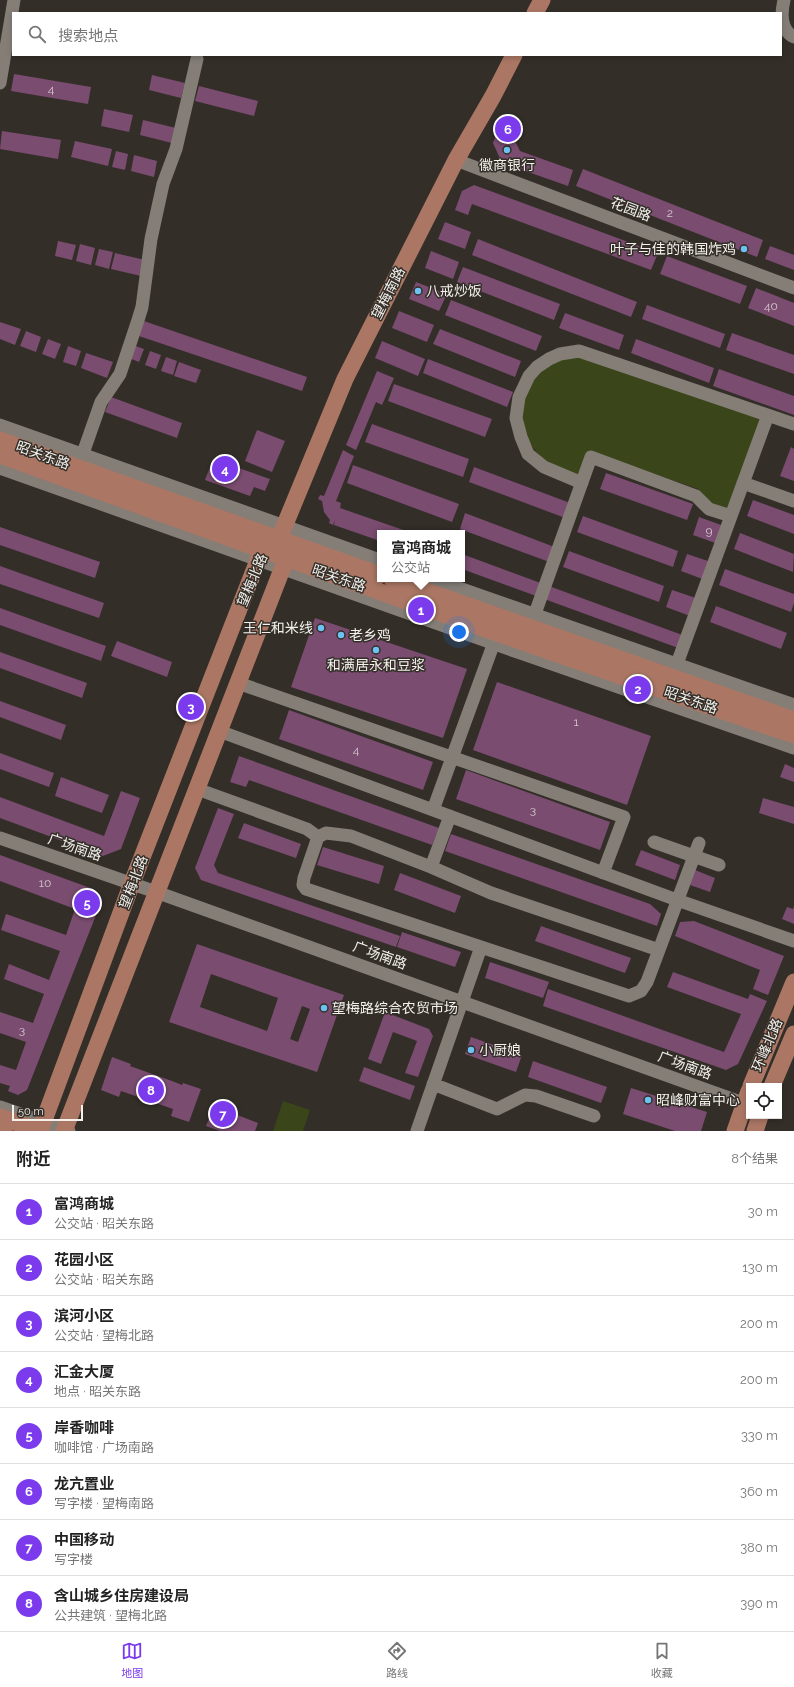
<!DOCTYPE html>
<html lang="zh">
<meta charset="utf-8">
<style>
body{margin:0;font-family:Raleway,"Noto Sans SC",sans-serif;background:#f6f6f6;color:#222}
.controls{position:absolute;right:12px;bottom:12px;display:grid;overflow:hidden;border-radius:0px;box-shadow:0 2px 6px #0003}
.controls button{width:36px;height:36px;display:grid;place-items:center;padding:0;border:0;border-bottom:1px solid #e0e0e0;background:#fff;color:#222;font:20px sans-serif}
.scale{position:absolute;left:12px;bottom:10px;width:71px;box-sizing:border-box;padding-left:4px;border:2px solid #f4f1ed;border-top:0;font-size:11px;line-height:14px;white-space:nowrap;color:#f4f1ed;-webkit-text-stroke:3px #332e28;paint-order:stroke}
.you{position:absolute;left:459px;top:632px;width:14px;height:14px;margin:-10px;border:3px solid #fff;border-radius:50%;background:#1a73e8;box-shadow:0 0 0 6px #1a73e833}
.badge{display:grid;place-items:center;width:26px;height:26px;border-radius:50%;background:#7c3aed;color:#fff;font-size:13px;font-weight:700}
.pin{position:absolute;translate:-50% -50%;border:2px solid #fff;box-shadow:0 1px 4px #0006}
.popup{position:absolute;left:377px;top:530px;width:88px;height:52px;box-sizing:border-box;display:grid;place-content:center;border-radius:0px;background:#fff;filter:drop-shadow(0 1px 3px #0005);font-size:13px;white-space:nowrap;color:#767676}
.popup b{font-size:15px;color:#222}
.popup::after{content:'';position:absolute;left:50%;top:100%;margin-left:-8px;border:8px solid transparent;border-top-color:#fff}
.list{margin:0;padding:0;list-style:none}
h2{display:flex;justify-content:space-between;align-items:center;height:52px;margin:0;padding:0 16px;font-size:17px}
h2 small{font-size:13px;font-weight:400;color:#767676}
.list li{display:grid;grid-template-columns:26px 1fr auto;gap:12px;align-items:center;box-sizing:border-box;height:56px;padding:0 16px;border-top:1px solid #e0e0e0}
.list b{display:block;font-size:15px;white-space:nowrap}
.list p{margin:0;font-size:13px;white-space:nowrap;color:#767676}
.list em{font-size:13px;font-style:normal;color:#767676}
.icon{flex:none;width:22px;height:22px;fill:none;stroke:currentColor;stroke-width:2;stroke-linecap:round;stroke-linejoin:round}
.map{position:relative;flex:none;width:794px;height:1131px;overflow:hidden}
.search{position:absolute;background:#fff;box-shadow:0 2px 6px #0003;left:12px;right:12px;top:12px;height:44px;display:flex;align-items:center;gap:10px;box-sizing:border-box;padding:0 14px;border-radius:0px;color:#767676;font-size:15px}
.sheet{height:500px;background:#fff}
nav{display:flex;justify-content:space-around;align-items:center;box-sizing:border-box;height:56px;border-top:1px solid #e0e0e0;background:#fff;font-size:11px;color:#767676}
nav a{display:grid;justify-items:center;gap:2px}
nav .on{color:#7c3aed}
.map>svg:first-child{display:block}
.green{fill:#3b451a}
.building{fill:#7a4c70;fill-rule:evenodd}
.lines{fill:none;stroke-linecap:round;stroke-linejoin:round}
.minor{stroke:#847e77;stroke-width:13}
.major{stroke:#ab7764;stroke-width:17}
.poi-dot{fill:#6cc3f2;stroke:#332e28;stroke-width:1.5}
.labels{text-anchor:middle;stroke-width:3;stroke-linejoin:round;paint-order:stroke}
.number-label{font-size:12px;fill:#d6c8ce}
.poi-label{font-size:14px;fill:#f4f1ed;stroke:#332e28;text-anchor:start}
.street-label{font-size:14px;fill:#f4f1ed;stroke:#332e28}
</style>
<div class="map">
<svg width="794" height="1131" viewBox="0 0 794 1131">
<rect width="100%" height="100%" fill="#332e28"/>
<path class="green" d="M580 355 763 416 731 509 711 503 698 489 597 454 579 475C572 472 563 470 556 467 529 454 514 420 525 392 530 382 535 372 545 366 553 361 570 358 580 355Z
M283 1101 310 1110 303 1131H273Z"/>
<path class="building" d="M14 74 91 87 88 104 11 91Z
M152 75 185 83 181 98 149 90Z
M199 86 258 101 254 116 195 101Z
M104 109 133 115 129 132 101 126Z
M503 116 520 123 514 139 520 151 573 170 568 186 502 163 493 143Z
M143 120 176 128 172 143 140 135Z
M2 131 61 140 58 159 0 149Z
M75 141 112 149 108 166 71 157Z
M116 151 128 154 125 170 112 167Z
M134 155 157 161 154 177 131 171Z
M583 169 763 240 757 257 576 186Z
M474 185 658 253 651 270 472 204 468 215 455 210 462 191Z
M445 222 471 232 465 249 438 239Z
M478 239 637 302 631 317 472 255Z
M58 241 76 245 72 260 55 256Z
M80 244 95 248 91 265 76 261Z
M770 246 794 255V270L765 259Z
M99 249 113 252 109 269 95 265Z
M431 251 459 262 453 279 425 268Z
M115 253 145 260 141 276 111 269Z
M667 256 747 286 740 304 660 274Z
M463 267 560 304 554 320 457 282Z
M416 282 447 294 439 311 409 299Z
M756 288 794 303V326L748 308Z
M451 300 542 336 536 351 445 315Z
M647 305 725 334 720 348 642 319Z
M399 311 434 325 427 342 392 328Z
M565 313 624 335 619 350 559 328Z
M141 320 307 377 302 391 136 335Z
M0 322 21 329 15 345 0 339Z
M440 329 521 361 515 377 433 344Z
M26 331 41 337 36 352 20 346Z
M732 333 794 355V374L726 350Z
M48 339 61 344 55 359 42 354Z
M636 339 714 368 709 383 631 353Z
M382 341 425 359 418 376 375 358Z
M133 345 144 349 139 362 129 358Z
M68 346 81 351 76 366 63 362Z
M150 351 161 355 156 369 145 365Z
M86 353 113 362 107 378 81 368Z
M166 357 177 361 173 375 161 371Z
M428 359 513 392 507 407 423 373Z
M179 362 201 370 196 383 174 376Z
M719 369 794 396V415L713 386Z
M377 371 394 378 382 405 376 402 356 450 346 445Z
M394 384 492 419 485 437 388 401Z
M111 397 182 423 177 438 105 412Z
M372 424 469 459 463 477 365 442Z
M257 430 285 441 272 472 245 461Z
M791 447 794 449V481L780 476Z
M343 450 354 456 336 501 341 503 340 508 412 533H380V541L334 525 335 520 333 525 329 523 330 520 324 512 322 501 318 499 320 495 324 496Z
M213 459 270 479 265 491 254 487 250 496 205 480Z
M353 465 459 504 452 522 347 483Z
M474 467 573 504 568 519 469 482Z
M606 473 693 504 687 520 600 489Z
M753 500 794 515V534L747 516Z
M465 513 557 548 552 563 460 529Z
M583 516 678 551 673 567 577 532Z
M699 517 724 526 718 544 693 535Z
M0 527 100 562 95 578 0 545Z
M740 533 794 554 793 572 734 549Z
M569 551 664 586 659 602 563 567Z
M462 554 685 636 681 649 462 569Z
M687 554 711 562 705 580 681 571Z
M0 566 104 603 99 618 0 584Z
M725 569 794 594V603L791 612 719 585Z
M672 590 696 598 690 616 666 607Z
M716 606 787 633 781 649 710 622Z
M0 608 106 646 101 661 0 625Z
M315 618 467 669 443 738 291 687Z
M117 641 172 662 167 677 111 656Z
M0 652 87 683 82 698 0 668Z
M497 682 651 736 627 805 473 750Z
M0 701 66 725 61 740 0 717Z
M289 710 433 762 423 790 279 739Z
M0 753 54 773 49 787 0 769Z
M239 756 439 828 432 845 249 780 246 787 230 782Z
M785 764 794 768V782L780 777Z
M466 770 610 822 600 850 456 799Z
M61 777 109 795 102 813 55 796Z
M121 791 140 798 121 849 103 856 0 818V797L104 836Z
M763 798 794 807V824L759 813Z
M218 808 234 814 214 865 218 873 400 936 396 947 201 880 195 868Z
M244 823 301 844 296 858 238 838Z
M451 834 650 904 661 914 657 926 445 851Z
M323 847 384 866 379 884 317 865Z
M641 850 680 865 675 880 635 865Z
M0 855 93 889 100 905 27 1090 18 1095 8 1091 10 1086 0 1083V1065L16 1070 26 1042 0 1033V1012L33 1023 44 994 4 979 9 964 49 980 60 951 1 930 6 914 66 935 75 909 0 881Z
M695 870 715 878 710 892 690 885Z
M400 873 461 896 455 913 394 890Z
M794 906V924L782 919 787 907 793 909Z
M694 921 784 956 768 995 753 989 760 970 675 936 680 922Z
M541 926 631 958 625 973 535 941Z
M402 932 461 952 455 967 397 947Z
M197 944 344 995 317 1072 169 1022ZM211 974 278 998 267 1031 200 1007ZM302 1006 310 1009 298 1042 290 1039Z
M490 962 549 982 543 998 485 978Z
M673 972 748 999 750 994 767 1001 738 1064 726 1070 543 1006 548 989 724 1052 741 1014 667 987Z
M385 1012 429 1029 433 1036 418 1077 405 1073 417 1041 393 1032 381 1064 368 1059Z
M471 1037 522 1055 516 1072 465 1054Z
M112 1057 131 1064 130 1066 172 1081 182 1085 183 1083 201 1089 189 1122 171 1116 173 1109 121 1091 119 1097 101 1090Z
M533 1061 607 1087 601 1103 528 1077Z
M364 1067 415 1086 410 1100 359 1081Z
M631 1088 707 1112 701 1131H675L623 1114Z
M214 1106 258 1123 255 1131H220L206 1126Z"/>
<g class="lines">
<path class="minor" d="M784 0C781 13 780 30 794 37
M0 83 14 0
M456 160 794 288
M0 425 380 560
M0 468 520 653 794 748
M75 476 101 402 120 374 138 320 142 307 151 239 163 184 176 149 197 59
M582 483 544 467 528 454 521 437 516 418 519 397 529 376 537 367 549 359 560 354 579 351 794 424
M743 483 794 501
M433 579 794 705
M532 622 591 457 696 496 709 509 731 516
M674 672 768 415
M238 683 624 817 603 873
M219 731 677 900 794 941
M197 789 307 829 318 837 304 878 303 885 306 889 629 996 641 991 647 982 699 843
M433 810 496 637
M318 837 326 833 351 836 431 867 491 893 659 950
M0 838 156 892 749 1105
M654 842 719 865
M431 867 450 816
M433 1084 497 1109 525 1095 536 1096 594 1116
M0 1107 69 1131
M417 1131 481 947"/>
<path class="major" d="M535 13 542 0
M0 440 380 575
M0 455C264 551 528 646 794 735
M279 539 345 379 456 160 493 96 514 55
M392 579 794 720
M751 1086 794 982
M772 1086 794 1034
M0 1117 41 1131
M0 1130 4 1131
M40 1131 132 883 262 550 279 539
M64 1131 286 559 282 549
M735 1131 749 1091
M755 1131 760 1116"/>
</g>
<g class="poi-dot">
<circle cx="507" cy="150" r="4"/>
<circle cx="744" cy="249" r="4"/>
<circle cx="418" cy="291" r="4"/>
<circle cx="321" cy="628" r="4"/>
<circle cx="341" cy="635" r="4"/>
<circle cx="376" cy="650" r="4"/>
<circle cx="324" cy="1008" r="4"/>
<circle cx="471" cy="1050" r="4"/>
<circle cx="648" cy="1100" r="4"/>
</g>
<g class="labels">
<g class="number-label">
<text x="51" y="93">4</text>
<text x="670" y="217">2</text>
<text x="771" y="310">40</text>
<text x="709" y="535">9</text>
<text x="576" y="726">1</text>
<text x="356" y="754">4</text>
<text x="533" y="814">3</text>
<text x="45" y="887">10</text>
<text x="22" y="1034">3</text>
</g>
<g class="poi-label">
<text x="507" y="170" text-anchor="middle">徽商银行</text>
<text x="736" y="254" text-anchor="end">叶子与佳的韩国炸鸡</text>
<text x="426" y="296">八戒炒饭</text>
<text x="313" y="633" text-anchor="end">王仁和米线</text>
<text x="349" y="640">老乡鸡</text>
<text x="376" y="670" text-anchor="middle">和满居永和豆浆</text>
<text x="332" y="1013">望梅路综合农贸市场</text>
<text x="479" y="1055">小厨娘</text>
<text x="656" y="1105">昭峰财富中心</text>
</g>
<g class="street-label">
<text transform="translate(631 209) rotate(21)" y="5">花园路</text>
<text transform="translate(388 293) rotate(-63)" y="5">望梅南路</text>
<text transform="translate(43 455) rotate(20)" y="5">昭关东路</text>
<text transform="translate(339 578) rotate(19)" y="5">昭关东路</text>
<text transform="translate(252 580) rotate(-67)" y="5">望梅北路</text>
<text transform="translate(691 700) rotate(19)" y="5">昭关东路</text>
<text transform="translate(75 847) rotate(19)" y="5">广场南路</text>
<text transform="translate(133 882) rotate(-69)" y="5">望梅北路</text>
<text transform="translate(380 955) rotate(20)" y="5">广场南路</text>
<text transform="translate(767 1045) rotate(-67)" y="5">环峰北路</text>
<text transform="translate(685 1065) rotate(20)" y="5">广场南路</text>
</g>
</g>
</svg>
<div class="controls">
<button><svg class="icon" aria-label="locate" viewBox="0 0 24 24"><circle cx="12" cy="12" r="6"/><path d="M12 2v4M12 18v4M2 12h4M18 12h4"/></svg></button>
</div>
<div class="scale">50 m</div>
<div class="you"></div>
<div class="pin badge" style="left:421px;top:610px">1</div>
<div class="popup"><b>富鸿商城</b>公交站</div>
<div class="pin badge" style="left:638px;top:689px">2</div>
<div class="pin badge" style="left:191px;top:707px">3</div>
<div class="pin badge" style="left:225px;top:469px">4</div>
<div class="pin badge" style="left:87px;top:903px">5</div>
<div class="pin badge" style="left:508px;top:129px">6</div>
<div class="pin badge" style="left:223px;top:1114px">7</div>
<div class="pin badge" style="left:151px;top:1090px">8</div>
<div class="search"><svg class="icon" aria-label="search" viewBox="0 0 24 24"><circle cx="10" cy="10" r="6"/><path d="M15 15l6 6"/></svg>搜索地点</div>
</div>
<section class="sheet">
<h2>附近<small>8个结果</small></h2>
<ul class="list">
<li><span class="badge">1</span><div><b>富鸿商城</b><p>公交站 · 昭关东路</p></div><em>30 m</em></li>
<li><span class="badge">2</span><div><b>花园小区</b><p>公交站 · 昭关东路</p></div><em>130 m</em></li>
<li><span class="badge">3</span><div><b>滨河小区</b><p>公交站 · 望梅北路</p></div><em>200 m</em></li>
<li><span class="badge">4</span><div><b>汇金大厦</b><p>地点 · 昭关东路</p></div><em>200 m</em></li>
<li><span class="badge">5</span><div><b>岸香咖啡</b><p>咖啡馆 · 广场南路</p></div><em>330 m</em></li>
<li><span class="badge">6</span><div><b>龙亢置业</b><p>写字楼 · 望梅南路</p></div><em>360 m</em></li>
<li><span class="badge">7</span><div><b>中国移动</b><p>写字楼</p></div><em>380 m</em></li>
<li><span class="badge">8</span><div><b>含山城乡住房建设局</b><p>公共建筑 · 望梅北路</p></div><em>390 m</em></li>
</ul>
</section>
<nav>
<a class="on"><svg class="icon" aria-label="map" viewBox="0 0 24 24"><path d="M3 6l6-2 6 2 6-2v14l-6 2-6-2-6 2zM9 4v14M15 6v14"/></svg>地图</a>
<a><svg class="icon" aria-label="directions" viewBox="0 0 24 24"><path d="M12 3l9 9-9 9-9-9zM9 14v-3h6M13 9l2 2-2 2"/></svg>路线</a>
<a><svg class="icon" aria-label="saved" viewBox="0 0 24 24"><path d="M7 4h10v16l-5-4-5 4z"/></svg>收藏</a>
</nav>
